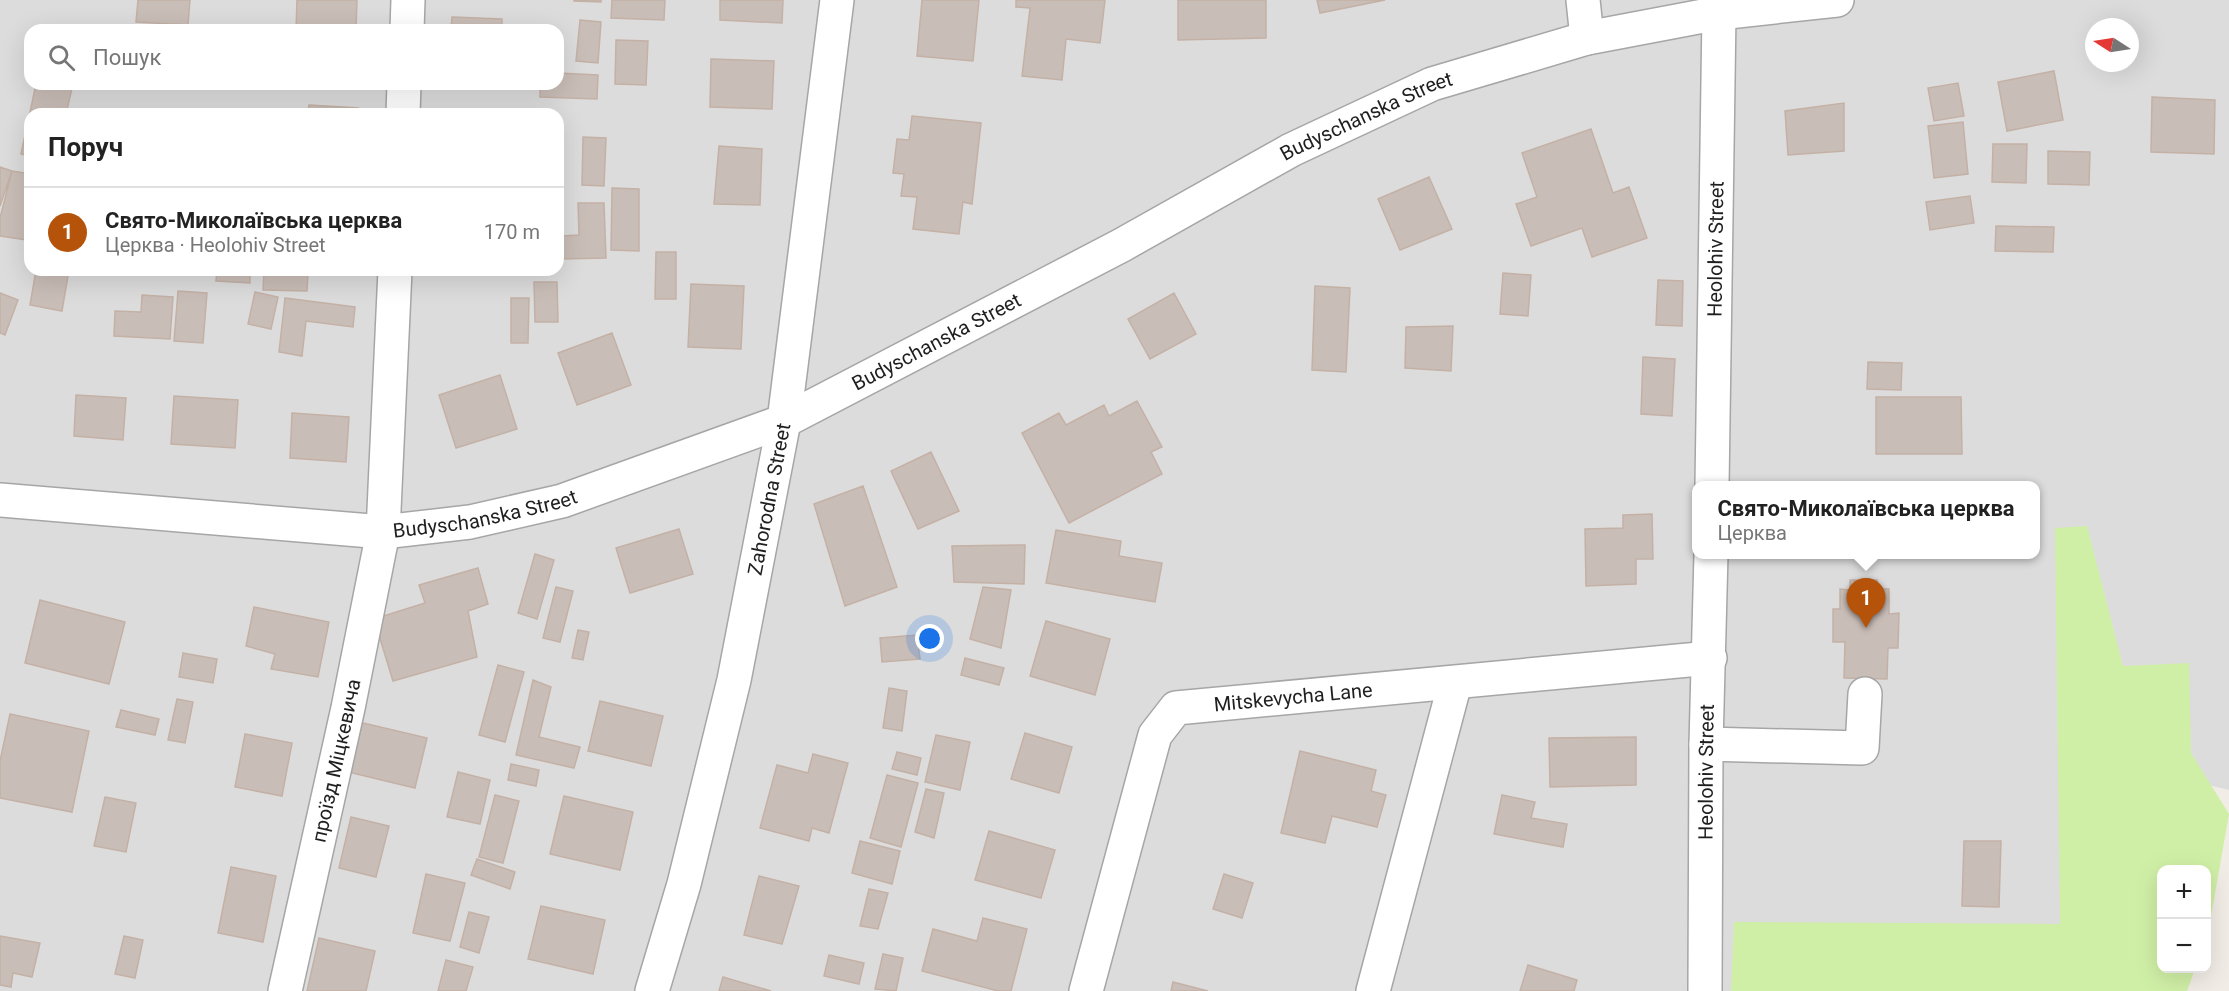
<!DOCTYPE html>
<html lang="uk">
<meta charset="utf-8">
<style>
body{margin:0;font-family:Roboto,sans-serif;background:#f2f2f2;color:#222}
.controls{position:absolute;right:18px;bottom:18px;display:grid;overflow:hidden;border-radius:12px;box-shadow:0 6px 24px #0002}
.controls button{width:54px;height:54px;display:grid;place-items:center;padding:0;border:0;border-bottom:2px solid #e0e0e0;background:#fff;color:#222;font:30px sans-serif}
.compass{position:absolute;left:2085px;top:18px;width:54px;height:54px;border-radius:50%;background:#fff;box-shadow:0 6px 24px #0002;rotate:282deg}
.you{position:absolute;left:930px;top:639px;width:21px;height:21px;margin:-15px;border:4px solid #fff;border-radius:50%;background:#1a73e8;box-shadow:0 0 0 9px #1a73e833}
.badge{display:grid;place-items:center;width:39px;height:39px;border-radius:50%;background:#b45309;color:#fff;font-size:20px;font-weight:700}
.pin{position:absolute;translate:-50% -50px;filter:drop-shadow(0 2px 3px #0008)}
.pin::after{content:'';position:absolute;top:32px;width:21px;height:18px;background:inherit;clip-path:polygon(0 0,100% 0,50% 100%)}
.popup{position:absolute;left:1692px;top:481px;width:348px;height:78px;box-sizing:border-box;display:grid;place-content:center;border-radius:12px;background:#fff;filter:drop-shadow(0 2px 4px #0005);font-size:20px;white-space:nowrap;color:#767676}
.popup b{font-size:22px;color:#222}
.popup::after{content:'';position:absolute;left:50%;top:100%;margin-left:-12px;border:12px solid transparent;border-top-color:#fff}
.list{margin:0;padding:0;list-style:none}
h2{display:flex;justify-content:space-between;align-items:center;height:78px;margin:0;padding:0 24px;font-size:26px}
h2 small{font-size:20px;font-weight:400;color:#767676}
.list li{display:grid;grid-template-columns:39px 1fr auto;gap:18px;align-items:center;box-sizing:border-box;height:90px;padding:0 24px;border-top:2px solid #e0e0e0}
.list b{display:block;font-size:22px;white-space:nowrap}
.list p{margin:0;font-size:20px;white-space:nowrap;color:#767676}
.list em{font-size:20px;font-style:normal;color:#767676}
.icon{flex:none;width:33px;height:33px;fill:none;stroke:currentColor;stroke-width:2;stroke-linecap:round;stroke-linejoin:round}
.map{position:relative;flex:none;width:2229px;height:991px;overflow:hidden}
.search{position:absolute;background:#fff;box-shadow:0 6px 24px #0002;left:24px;top:24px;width:540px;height:66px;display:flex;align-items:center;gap:15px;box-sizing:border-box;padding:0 21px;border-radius:18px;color:#767676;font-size:22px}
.panel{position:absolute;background:#fff;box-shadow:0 6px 24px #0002;left:24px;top:108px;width:540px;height:168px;border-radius:18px}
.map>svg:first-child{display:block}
.residential{fill:#dddcdc;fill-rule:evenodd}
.grass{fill:#d0efa6}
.building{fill:#c9bdb7;stroke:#c4b1a6;stroke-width:1.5}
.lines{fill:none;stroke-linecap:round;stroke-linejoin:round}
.minor-casing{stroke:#a6a6a6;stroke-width:36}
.minor{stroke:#fff;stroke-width:33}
.labels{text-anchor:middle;stroke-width:6;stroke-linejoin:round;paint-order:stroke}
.street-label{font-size:20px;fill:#1f1f1f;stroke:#fff}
</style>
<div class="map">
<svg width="2229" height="991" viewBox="0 0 2229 991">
<rect width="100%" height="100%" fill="#f1ece5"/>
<path class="residential" d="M0 0H2229V790L2094 757 2097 945 1745 991H0ZM2094 27H2130V63H2094ZM30 30H558V84H30ZM30 114H558V270H30ZM1696 486H2036V554H1696Z"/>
<path class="grass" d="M2087 526 2123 666 2189 663 2191 753 2229 814 2207 939 2206 870H2162V968L2195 969 2187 991H1731L1734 922 2060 924 2055 528Z"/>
<path class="building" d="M138 0H190L188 25 136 22Z
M297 0H357L356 30H296Z
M574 0H601V2L574 1Z
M612 0H665L664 20 611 18Z
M720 0H783L782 23 720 20Z
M922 0H979L973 61 917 56Z
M1016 0H1105L1100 43 1066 39 1062 80 1022 76 1030 8 1016 7Z
M1178 0H1266V38L1178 40Z
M1317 0H1385L1320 13Z
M452 17 502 19V30H451Z
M580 20 601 22 598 63 576 61Z
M616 40 648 41 646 85 615 84Z
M711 59 774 61 772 109 710 107Z
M2054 71 2063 120 2007 131 1998 82Z
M558 73 598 75 597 99 540 97V84H558Z
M1958 83 1964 116 1934 121 1928 88Z
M36 84H73L66 114H30V156L21 154Z
M2152 97 2215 100 2214 154 2151 152Z
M1844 103V151L1788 155 1785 111Z
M309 105 358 108 357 114H308Z
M912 116 981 123 972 204 963 202 959 234 913 229 917 197 901 196 904 174 893 173 897 139 909 140Z
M1963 122 1968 174 1934 178 1928 126Z
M1591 129 1613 193 1629 187 1647 238 1592 257 1582 228 1531 246 1516 204 1537 197 1522 153Z
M583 137 606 138 604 186 582 185Z
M1993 144H2027L2026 183 1992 182Z
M719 146 762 149 760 205 714 204Z
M2048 151 2090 152 2089 185 2048 184Z
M0 167 12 171 0 206Z
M12 171 30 174V226L26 240 0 236V218Z
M1429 177 1452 229 1400 250 1378 199Z
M612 188 639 189V251L611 250Z
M1970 196 1974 223 1930 230 1926 202Z
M578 203H604L606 258 561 259V236L579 235Z
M1996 226 2054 227 2053 252 1995 251Z
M656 252H676V299H655Z
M36 270H69L62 311 30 305Z
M217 270H250V283L216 281Z
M264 270H369V275L308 273 307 291 263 290Z
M1503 273 1531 275 1528 316 1500 314Z
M1658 280 1683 281 1682 326 1656 325Z
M534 282H557L558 322H535Z
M691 284 744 286 741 349 688 347Z
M1315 286 1350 288 1346 372 1312 370Z
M178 291 207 293 203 343 174 341Z
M255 292 278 297 271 329 248 324Z
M0 293 18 300 5 335 0 333Z
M1174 293 1196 334 1150 359 1128 319Z
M142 295 173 297 170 339 114 336 115 311 141 312Z
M285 298 355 307 353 327 306 321 302 356 279 352Z
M511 298H529L528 343H511Z
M1453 326 1451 371 1405 368 1406 327Z
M612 333 631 385 577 405 558 353Z
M1643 357 1675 359 1672 416 1641 414Z
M1868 362 1902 363 1901 390 1867 389Z
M500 375 517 429 456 448 439 395Z
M76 395 126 398 123 440 74 436Z
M174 396 238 400 235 448 171 444Z
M1876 397H1961L1962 454H1876Z
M1137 401 1162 447 1151 452 1162 474 1069 523 1022 433 1059 413 1066 425 1104 405 1109 416Z
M292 413 349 417 346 462 290 458Z
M931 452 959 511 918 529 891 471Z
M863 486 897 587 845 606 814 504Z
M1652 514 1653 559H1636V584L1586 586 1585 529 1623 528V515Z
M679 529 693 574 630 593 616 548Z
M1056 530 1121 541 1119 556 1162 563 1155 602 1046 583Z
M1025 545 1024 584 954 582 952 546Z
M535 554 554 560 537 619 518 613Z
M478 568 488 604 468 611 477 657 393 681 374 619 425 603 419 585Z
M1850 580H1877V589H1889V614L1899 613 1898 648H1888L1887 679 1844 678 1845 642H1833V609H1840V589L1850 590Z
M556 587 573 591 560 642 543 638Z
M983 587 1011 590 1001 648 970 639Z
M40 600 125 622 109 684 25 663Z
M254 607 329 622 318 677 271 669 275 654 246 646Z
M1046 621 1110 639 1095 695 1030 676Z
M578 630 589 632 583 660 572 658Z
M917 635 920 659 882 662 880 638Z
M183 653 217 659 213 683 179 677Z
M965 658 1004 668 999 685 961 675Z
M498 665 524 672 505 742 479 735Z
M533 680 551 687 539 737 580 747 574 768 516 755Z
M889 688 907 691 902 731 883 728Z
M177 699 193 702 185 743 168 740Z
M600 701 663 716 651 766 588 751Z
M121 710 159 719 155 735 116 727Z
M10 714 89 731 72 812 0 798V761Z
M359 722 427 738 415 788 348 772Z
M1025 733 1072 747 1059 793 1011 779Z
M245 734 292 743 282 796 235 787Z
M936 735 970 742 960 790 925 782Z
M1636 737V785L1550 787 1549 738Z
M1300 751 1376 770 1371 791 1386 795 1377 827 1332 816 1325 843 1281 833Z
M897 752 921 758 917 775 892 769Z
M813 754 848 763 829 833 812 828 809 841 760 828 777 765 808 773Z
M511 764 539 770 536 786 508 780Z
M458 772 490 780 480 824 447 817Z
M887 775 918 783 901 847 870 838Z
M926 789 944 793 934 838 915 832Z
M495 795 519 801 503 863 479 857Z
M1502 795 1535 802 1531 818 1567 824 1563 847 1494 834Z
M564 796 633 812 620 870 550 854Z
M105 797 136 803 126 852 94 846Z
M351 817 389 826 376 877 339 868Z
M989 831 1055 850 1041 898 975 880Z
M860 841 900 851 892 884 852 873Z
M1964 841H2001L1999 907 1962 906Z
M477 859 515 872 510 889 471 875Z
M231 867 276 876 263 942 218 933Z
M426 874 465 883 450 941 413 933Z
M1224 874 1253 883 1242 918 1213 909Z
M759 876 799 886 782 944 744 935Z
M869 889 888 893 878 929 860 926Z
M541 906 605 920 593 974 528 959Z
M469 912 489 917 479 953 460 947Z
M983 918 1027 929 1011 991H998L922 971 933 929 977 941Z
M0 936 40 943 32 977 13 973 11 987 0 985Z
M124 936 143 940 135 978 115 974Z
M319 938 375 951 366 991H307Z
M883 954 903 958 896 991 875 989Z
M829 955 864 963 859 984 824 976Z
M446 960 473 967 466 991H438Z
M1528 965 1577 980 1574 991H1520Z
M723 977 771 991H719Z
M1173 982 1208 991H1171Z"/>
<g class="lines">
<defs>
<g id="minor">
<path d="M1583 0 1587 38"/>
<path d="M407 30 408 0"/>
<path d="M403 114 404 84"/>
<path id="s1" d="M1712 486 1719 13"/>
<path id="s2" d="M0 500 383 532 470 522 562 501 784 421 1122 245 1291 150 1432 84 1587 38 1719 13 1837 0"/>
<path d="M1706 744 1862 748 1865 694"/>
<path id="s3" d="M285 991 348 708 383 532 395 270"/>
<path id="s4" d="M652 991 684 884 734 680 784 421 837 0"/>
<path id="s5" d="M1086 991 1155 735 1176 708 1710 658"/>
<path d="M1373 991 1455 683"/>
<path id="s6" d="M1705 991 1706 744 1711 554"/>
</g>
</defs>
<use href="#minor" class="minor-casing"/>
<use href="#minor" class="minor"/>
</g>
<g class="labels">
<g class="street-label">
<text dy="7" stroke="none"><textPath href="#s2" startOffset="1460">Budyschanska Street</textPath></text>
<text dy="7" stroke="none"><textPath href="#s1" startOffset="237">Heolohiv Street</textPath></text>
<text dy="7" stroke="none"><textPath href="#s2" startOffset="974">Budyschanska Street</textPath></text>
<text dy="7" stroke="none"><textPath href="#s4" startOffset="506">Zahorodna Street</textPath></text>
<text dy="7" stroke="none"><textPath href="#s2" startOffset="488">Budyschanska Street</textPath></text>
<text dy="7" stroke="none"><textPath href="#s5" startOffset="417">Mitskevycha Lane</textPath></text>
<text dy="7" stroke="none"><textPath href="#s3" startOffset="236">проїзд Міцкевича</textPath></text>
<text dy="7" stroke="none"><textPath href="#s6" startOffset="219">Heolohiv Street</textPath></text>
</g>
</g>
</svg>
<div class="controls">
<button>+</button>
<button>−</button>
</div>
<svg class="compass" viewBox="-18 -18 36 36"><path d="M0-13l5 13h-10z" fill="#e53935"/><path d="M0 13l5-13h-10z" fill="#767676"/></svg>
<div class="you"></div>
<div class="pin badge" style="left:1866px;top:628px">1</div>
<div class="popup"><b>Свято-Миколаївська церква</b>Церква</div>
<div class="search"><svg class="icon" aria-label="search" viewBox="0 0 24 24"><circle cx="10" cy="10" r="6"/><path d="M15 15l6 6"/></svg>Пошук</div>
<section class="panel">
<h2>Поруч<small></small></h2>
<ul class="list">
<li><span class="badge">1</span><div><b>Свято-Миколаївська церква</b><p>Церква · Heolohiv Street</p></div><em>170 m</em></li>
</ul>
</section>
</div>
